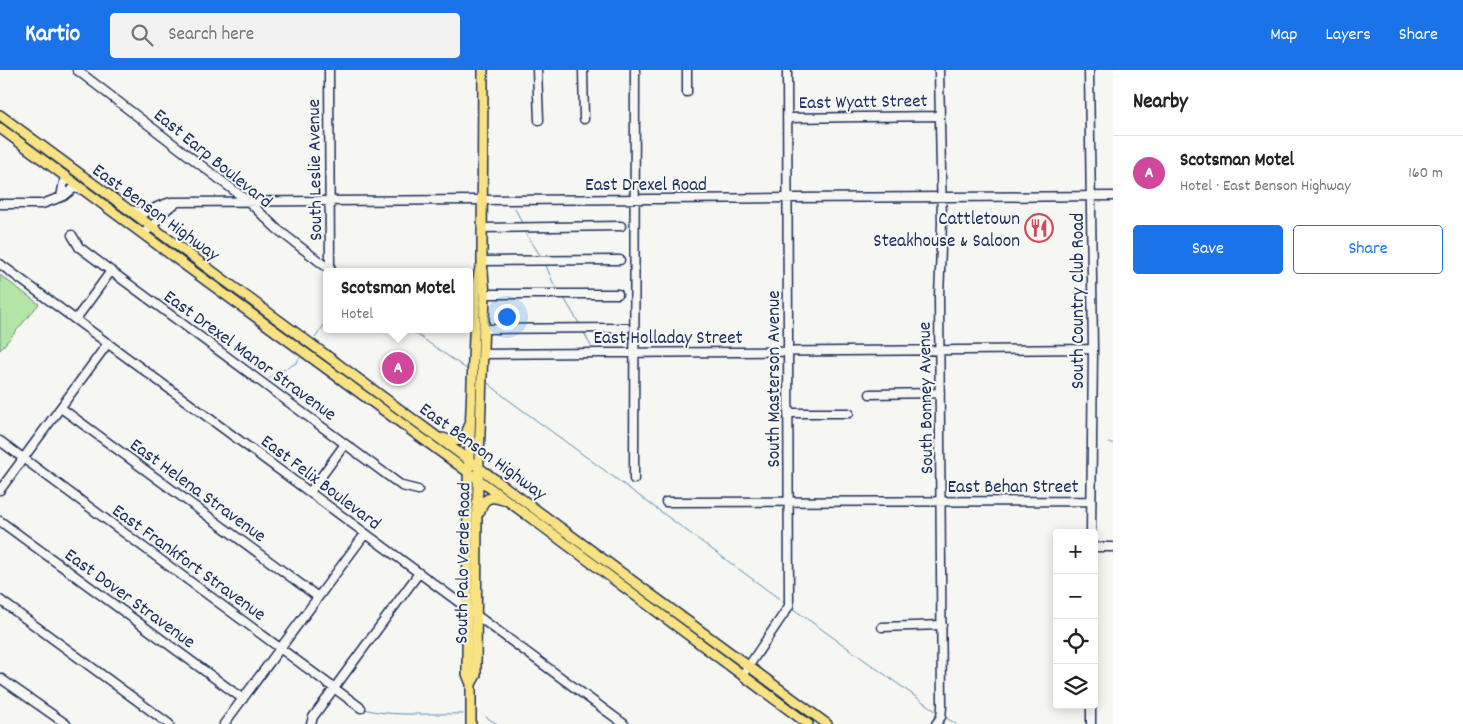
<!DOCTYPE html>
<meta charset="utf-8">
<style>
body{margin:0;font-family:Dekko,sans-serif;background:#f2f2f2;color:#222}
.controls{position:absolute;right:15px;bottom:15px;display:grid;overflow:hidden;border-radius:5px;box-shadow:0 2px 12px #0003}
.controls button{width:45px;height:45px;display:grid;place-items:center;padding:0;border:0;border-bottom:1px solid #e0e0e0;background:#fff;color:#222;font:25px sans-serif}
.you{position:absolute;left:506px;top:246px;width:18px;height:18px;margin:-12px;border:4px solid #fff;border-radius:50%;background:#1a73e8;box-shadow:0 0 0 8px #1a73e833}
.badge{display:grid;place-items:center;width:32px;height:32px;border-radius:50%;background:#1a73e8;color:#fff;font-size:16px;font-weight:700}
.pin{position:absolute;translate:-50% -50%;border:2px solid #fff;box-shadow:0 1px 5px #0006}
.popup{position:absolute;left:323px;top:198px;width:150px;height:65px;box-sizing:border-box;display:grid;place-content:center;border-radius:5px;background:#fff;filter:drop-shadow(0 1px 4px #0005);font-size:16px;white-space:nowrap;color:#767676}
.popup b{font-size:19px;color:#222}
.popup::after{content:'';position:absolute;left:50%;top:100%;margin-left:-10px;border:10px solid transparent;border-top-color:#fff}
.list{margin:0;padding:0;list-style:none}
h2{display:flex;justify-content:space-between;align-items:center;height:65px;margin:0;padding:0 20px;font-size:21px}
h2 small{font-size:16px;font-weight:400;color:#767676}
.list li{display:grid;grid-template-columns:32px 1fr auto;gap:15px;align-items:center;box-sizing:border-box;height:75px;padding:0 20px;border-top:1px solid #e0e0e0}
.list b{display:block;font-size:19px;white-space:nowrap}
.list p{margin:0;font-size:16px;white-space:nowrap;color:#767676}
.list em{font-size:16px;font-style:normal;color:#767676}
.actions{display:flex;gap:10px;padding:15px 20px}
.actions a{flex:1;padding:11px 0;border:1px solid #1a73e8;border-radius:5px;text-align:center;font-size:18px;color:#1a73e8}
.actions .main{background:#1a73e8;color:#fff}
.icon{flex:none;width:28px;height:28px;fill:none;stroke:currentColor;stroke-width:2;stroke-linecap:round;stroke-linejoin:round}
.map{position:relative;flex:none;width:1113px;height:654px;overflow:hidden}
header{display:flex;align-items:center;gap:30px;box-sizing:border-box;height:70px;padding:0 25px;background:#1a73e8;color:#fff}
header strong{font-size:24px}
nav{display:flex;gap:28px;margin-inline-start:auto;font-size:18px}
.search{width:350px;height:45px;background:#f2f2f2;display:flex;align-items:center;gap:12px;box-sizing:border-box;padding:0 18px;border-radius:5px;color:#767676;font-size:19px}
main{display:flex}
aside{flex:1;background:#fff}
.map>svg:first-child{display:block}
.green{fill:#b2e5a6;stroke:#668a82}
.lines{fill:none;stroke-linecap:round;stroke-linejoin:round}
.stream{stroke:#5c8cb1;stroke-width:1}
.minor-casing{stroke:#1b2f5e;stroke-width:11}
.major-casing{stroke:#1b2f5e;stroke-width:12}
.minor{stroke:#f6f6f2;stroke-width:8}
.major{stroke:#f8e281;stroke-width:9}
.labels{text-anchor:middle;stroke-width:4;stroke-linejoin:round;paint-order:stroke}
.street-label{font-size:19px;fill:#1b2f5e;stroke:#f6f6f2}
.poi-label{font-size:19px;fill:#1b2f5e;stroke:#f6f6f2;text-anchor:end}
</style>
<header>
<strong>Kartio</strong>
<div class="search"><svg class="icon" aria-label="search" viewBox="0 0 24 24"><circle cx="10" cy="10" r="6"/><path d="M15 15l6 6"/></svg>Search here</div>
<nav><a>Map</a><a>Layers</a><a>Share</a></nav>
</header>
<main>
<div class="map">
<svg width="1113" height="654" viewBox="0 0 1113 654">
<rect width="100%" height="100%" fill="#f6f6f2"/>
<filter id="ink" filterUnits="userSpaceOnUse"><feTurbulence type="fractalNoise" baseFrequency=".02" numOctaves="2"/><feDisplacementMap in="SourceGraphic" scale="10" xChannelSelector="R" yChannelSelector="G"/><feConvolveMatrix kernelMatrix="1 2 1 2 8 2 1 2 1" color-interpolation-filters="sRGB"/></filter>
<g filter="url(#ink)">
<path class="green" d="M0 205 39 234 0 280Z"/>
<g class="lines">
<path class="stream" d="M515 138 522 153
M525 162 542 188
M545 193 554 215 558 221
M564 228 580 255
M409 259 468 300
M583 261 591 276
M315 268 327 251
M269 308 296 293 300 288
M488 313 506 328 785 533
M1109 373H1113
M792 538 937 642
M365 639C388 647 437 643 463 644
M486 647 497 654
M945 647 956 654"/>
<defs>
<path id="minor" d="M77 0 249 132 277 159 333 202
M329 0 330 200
M537 0 539 50
M583 0 584 49
M687 0V22
M1089 0 1093 279 1091 463
M787 48 940 46
M61 127 65 106
M0 134H42L64 126 74 118 83 120
M130 140 145 143 159 136 171 132 1113 126
M483 158 621 156
M143 163C158 155 160 141 175 134
M72 165 79 177 111 201 402 416 418 420
M482 191 620 190
M0 194 624 654
M485 224H618
M76 249 111 201
M484 259 626 258
M483 284 1093 279
M870 324 940 323
M61 338 318 527
M788 343H849
M0 371 361 638
M634 409 635 0
M0 420 108 273
M310 422 345 374
M666 432 1090 431
M0 451 243 629
M1094 477H1113
M0 530 169 654
M882 557 942 555
M746 600 789 536 787 0
M0 608 66 654
M1091 635V654
M224 654 365 464
M311 654 313 647 419 503
M936 654 941 647 942 637 939 226 942 153 939 0"/>
<path id="major" d="M0 45 827 654
M0 58 186 196 542 456 808 654
M443 368 451 371 462 370 466 364 469 356
M480 442C483 428 490 425 503 430
M471 614 476 605 477 444 485 224 482 191 483 0
M471 654V614L467 604 468 412 476 217 480 198"/>
</defs>
<use href="#minor" class="minor-casing"/>
<use href="#major" class="major-casing"/>
<use href="#minor" class="minor"/>
<use href="#major" class="major"/>
</g>
</g>
<defs>
<symbol id="restaurant-ring" viewBox="-11 -11 22 22"><circle r="9.5" fill="#f6f6f2" stroke="#d1495b" stroke-width="1.5"/><path d="M-5-6h1v4h1v-4h1v4h1v-4h1v5L-1.5 .5V6h-2V.5L-5-1ZM5-6V6H3V1.5H1.5Q1.5-4 5-6Z" fill="#d1495b"/></symbol>
</defs>
<g fill-rule="evenodd">
<use href="#restaurant-ring" x="1023" y="142" width="32" height="32"/>
</g>
<g class="labels">
<g class="street-label">
<text transform="translate(863 30) rotate(-1)" y="7">East Wyatt Street</text>
<text transform="translate(214 87) rotate(39)" y="7">East Earp Boulevard</text>
<text transform="translate(313 100) rotate(-91)" y="7">South Leslie Avenue</text>
<text x="646" y="120">East Drexel Road</text>
<text transform="translate(157 141) rotate(36)" y="7">East Benson Highway</text>
<text transform="translate(1076 231) rotate(-90)" y="7">South Country Club Road</text>
<text x="668" y="273">East Holladay Street</text>
<text transform="translate(251 284) rotate(36)" y="7">East Drexel Manor Stravenue</text>
<text transform="translate(772 309) rotate(-90)" y="7">South Masterson Avenue</text>
<text transform="translate(924 328) rotate(-91)" y="7">South Bonney Avenue</text>
<text transform="translate(484 380) rotate(36)" y="7">East Benson Highway</text>
<text transform="translate(322 411) rotate(37)" y="7">East Felix Boulevard</text>
<text x="1013" y="422">East Behan Street</text>
<text transform="translate(199 419) rotate(36)" y="7">East Helena Stravenue</text>
<text transform="translate(190 491) rotate(36)" y="7">East Frankfort Stravenue</text>
<text transform="translate(461 493) rotate(-89)" y="7">South Palo Verde Road</text>
<text transform="translate(131 527) rotate(36)" y="7">East Dover Stravenue</text>
</g>
<g class="poi-label">
<text x="1020" y="154">Cattletown<tspan x="1020" dy="22">Steakhouse &amp; Saloon</tspan></text>
</g>
</g>
</svg>
<div class="controls">
<button>+</button>
<button>−</button>
<button><svg class="icon" aria-label="locate" viewBox="0 0 24 24"><circle cx="12" cy="12" r="6"/><path d="M12 2v4M12 18v4M2 12h4M18 12h4"/></svg></button>
<button><svg class="icon" aria-label="layers" viewBox="0 0 24 24"><path d="M12 4l9 5-9 5-9-5zM3 14l9 5 9-5"/></svg></button>
</div>
<div class="you"></div>
<div class="pin badge" style="left:398px;top:298px;background:#d1479c">A</div>
<div class="popup"><b>Scotsman Motel</b>Hotel</div>
</div>
<aside>
<h2>Nearby<small></small></h2>
<ul class="list">
<li><span class="badge" style="background:#d1479c">A</span><div><b>Scotsman Motel</b><p>Hotel · East Benson Highway</p></div><em>160 m</em></li>
</ul>
<div class="actions"><a class="main">Save</a><a>Share</a></div>
</aside>
</main>
